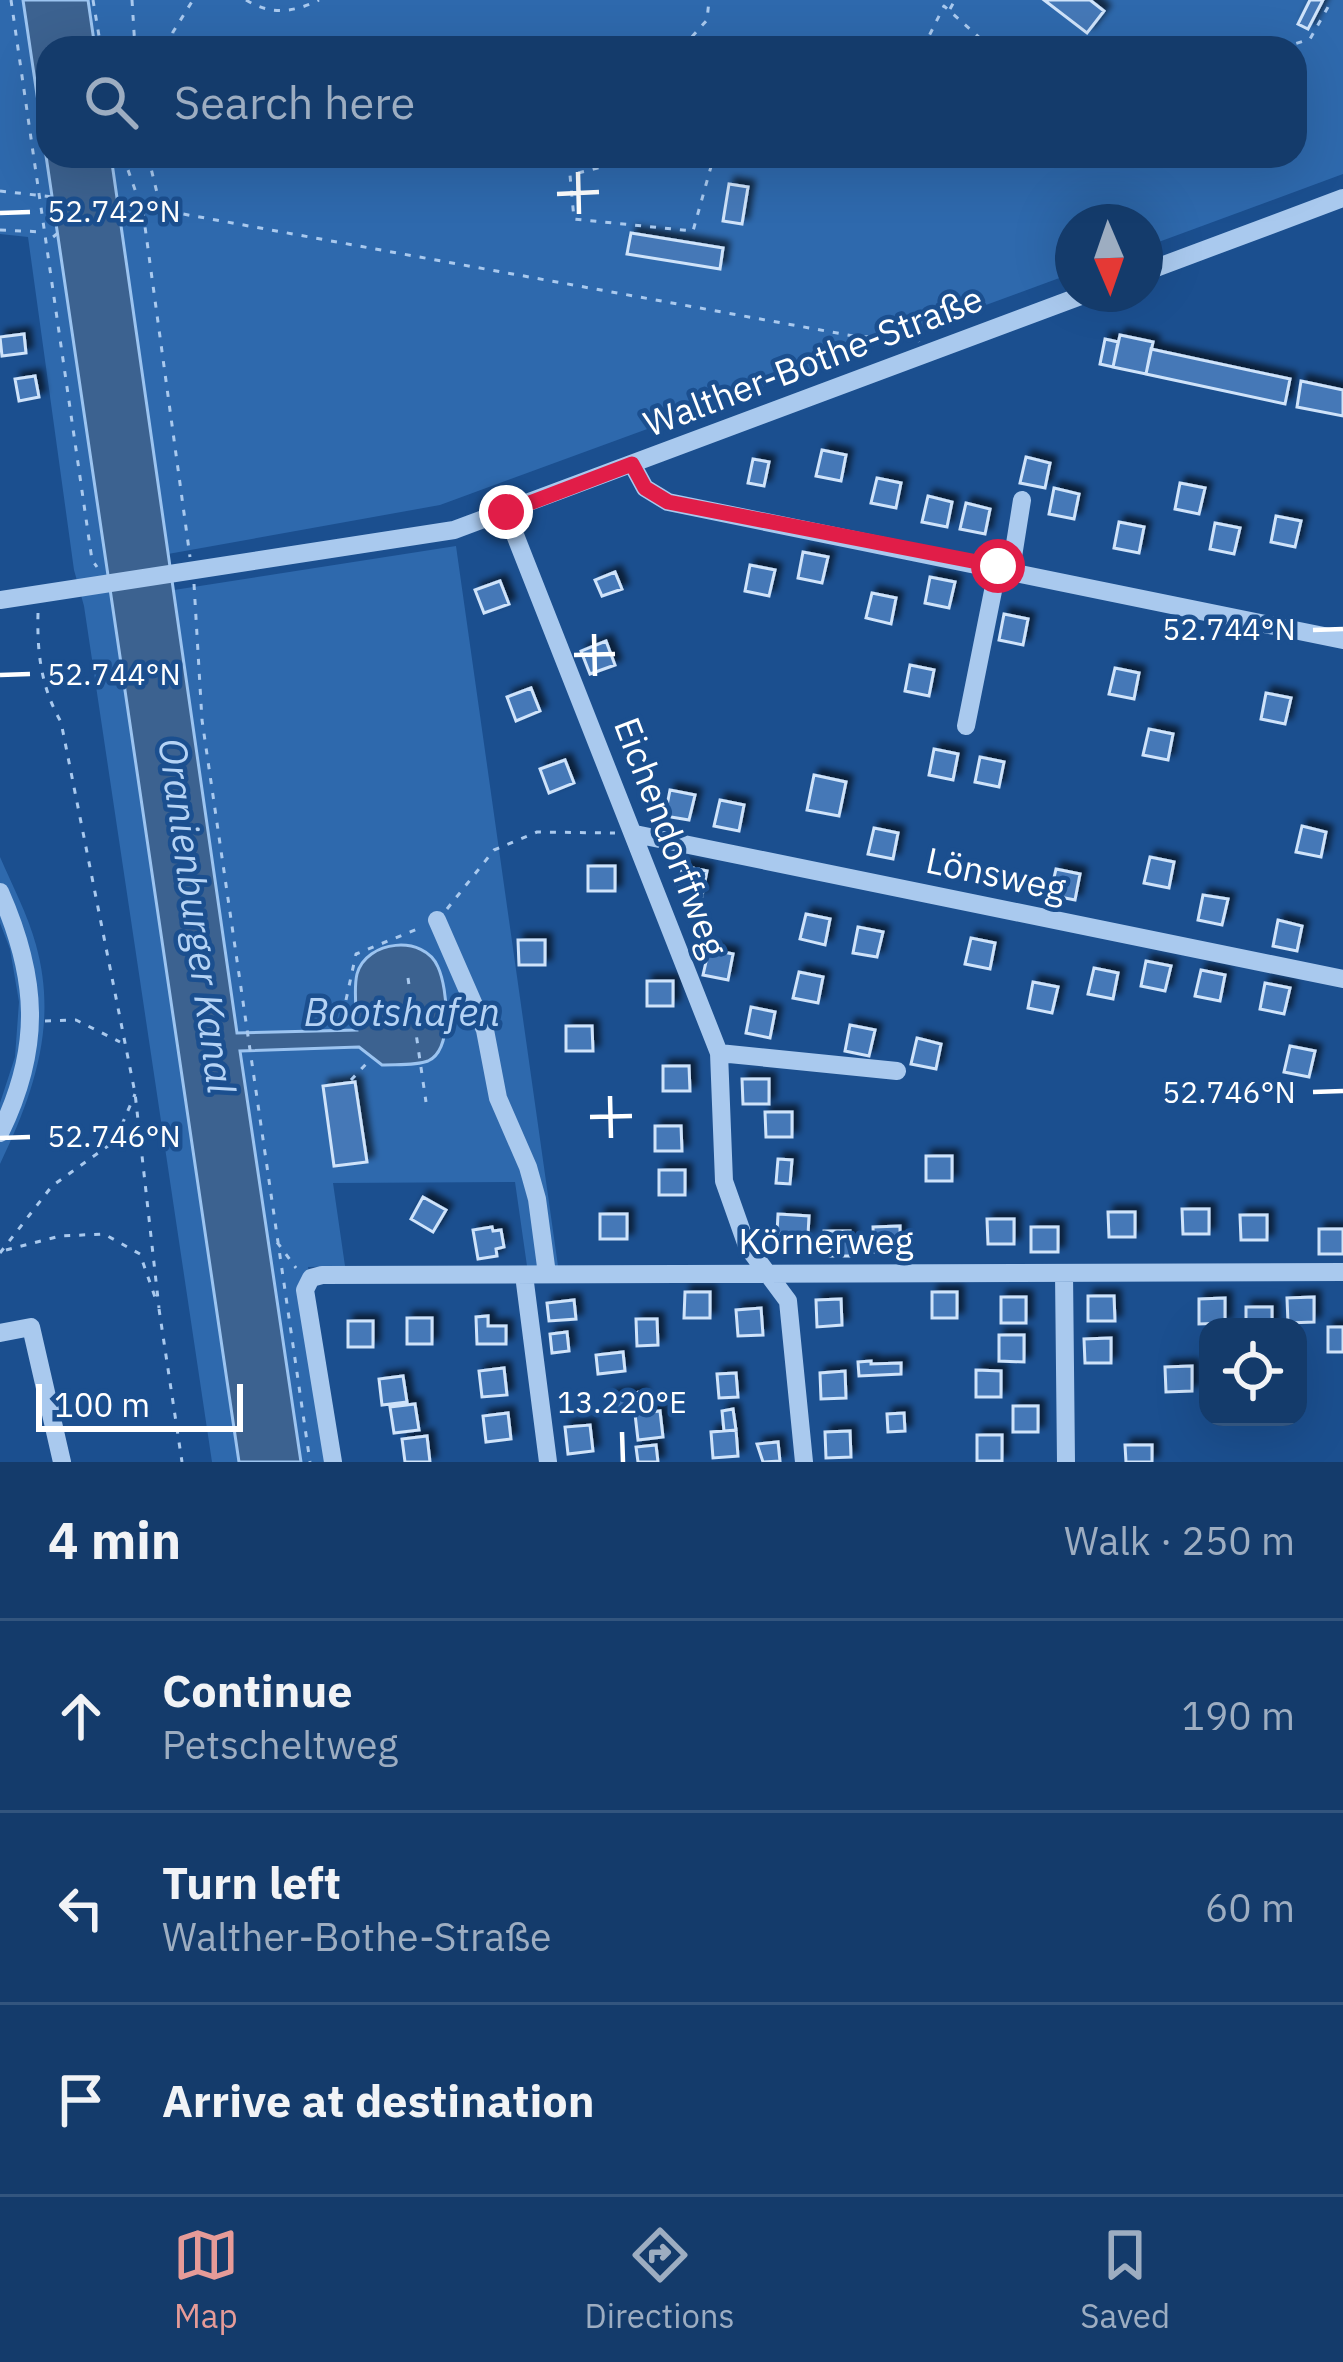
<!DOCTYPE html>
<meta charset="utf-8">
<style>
body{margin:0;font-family:"IBM Plex Sans",sans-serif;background:#214673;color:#f1f3f6}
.controls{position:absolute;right:36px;bottom:36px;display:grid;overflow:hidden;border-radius:24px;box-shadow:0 12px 48px #0002}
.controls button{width:108px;height:108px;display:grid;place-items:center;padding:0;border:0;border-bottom:3px solid #33557e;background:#143b6b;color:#f1f3f6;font:60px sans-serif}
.compass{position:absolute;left:1055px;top:204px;width:108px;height:108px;border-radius:50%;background:#143b6b;box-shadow:0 12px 48px #0002;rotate:178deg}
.scale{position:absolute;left:36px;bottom:30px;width:207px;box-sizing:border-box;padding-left:12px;border:6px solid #fff;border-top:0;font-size:33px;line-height:42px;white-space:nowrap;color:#fff;-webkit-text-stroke:9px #1b4f8f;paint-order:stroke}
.stop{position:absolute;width:36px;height:36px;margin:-27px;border:9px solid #e11d48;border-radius:50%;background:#fff}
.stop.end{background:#e11d48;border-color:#fff;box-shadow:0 3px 12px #0008}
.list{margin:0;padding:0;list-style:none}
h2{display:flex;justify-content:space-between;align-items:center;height:156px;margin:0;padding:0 48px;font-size:51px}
h2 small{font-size:39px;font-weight:400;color:#9dadc1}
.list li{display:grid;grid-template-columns:78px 1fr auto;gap:36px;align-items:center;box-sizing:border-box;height:192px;padding:0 48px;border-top:3px solid #33557e}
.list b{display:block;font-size:45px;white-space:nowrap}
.list p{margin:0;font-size:39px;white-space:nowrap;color:#9dadc1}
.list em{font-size:39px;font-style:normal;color:#9dadc1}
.icon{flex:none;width:66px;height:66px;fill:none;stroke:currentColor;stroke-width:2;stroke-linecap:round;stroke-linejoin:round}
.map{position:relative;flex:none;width:1343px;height:1462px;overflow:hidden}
.search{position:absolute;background:#143b6b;box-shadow:0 12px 48px #0002;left:36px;right:36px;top:36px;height:132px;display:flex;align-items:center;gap:30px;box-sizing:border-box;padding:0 42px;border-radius:36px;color:#9dadc1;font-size:45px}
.sheet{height:732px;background:#143b6b}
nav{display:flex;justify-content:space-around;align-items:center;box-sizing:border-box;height:168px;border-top:3px solid #33557e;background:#143b6b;font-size:33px;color:#9dadc1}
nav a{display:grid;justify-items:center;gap:6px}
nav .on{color:#e69b98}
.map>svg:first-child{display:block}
.green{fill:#2e69ad}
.water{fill:#3c6290;stroke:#9cc4f0;stroke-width:3}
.building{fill:#4478b7;stroke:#cfe3fa;stroke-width:3;filter:url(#shadow)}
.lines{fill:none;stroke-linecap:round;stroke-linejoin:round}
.path{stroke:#a9c9ee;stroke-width:3;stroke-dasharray:6 9;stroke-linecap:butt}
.minor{stroke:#a9c9ee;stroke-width:18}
.route{stroke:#e11d48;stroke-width:15}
.ticks{fill:none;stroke:#fff;stroke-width:4.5}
.labels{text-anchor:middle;stroke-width:9;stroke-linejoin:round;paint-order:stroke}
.street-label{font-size:36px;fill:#fff;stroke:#1b4f8f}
.water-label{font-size:39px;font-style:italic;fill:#b5d3f5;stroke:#1b4f8f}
.ticks-label{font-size:30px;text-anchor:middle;fill:#fff;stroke:#1b4f8f;stroke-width:9;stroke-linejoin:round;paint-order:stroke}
</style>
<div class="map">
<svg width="1343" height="1462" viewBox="0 0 1343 1462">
<defs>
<filter id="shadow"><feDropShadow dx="6" dy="-6" stdDeviation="3" flood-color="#0009"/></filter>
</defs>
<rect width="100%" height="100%" fill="#1b4f8f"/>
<path class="green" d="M0 0H23L239 1462H212L84 606 74 570 28 237 0 234Z
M88 0H1343V174L1145 247V222H1073V273L440 505 168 554 111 156H1295V48H95Z
M456 546 558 1266H527L515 1182 333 1183 345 1266 308 1267 340 1462H301L240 1050 360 1047 382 1065 438 967 425 951 409 946 357 973 358 1030 237 1034 174 590Z
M0 857C12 885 28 915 36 945 58 1024 34 1093 0 1164V1103L15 1057 19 1002 10 949 0 923Z"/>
<path class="water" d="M23 0H88L95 48H48V156H111L237 1033 357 1030C357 1013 353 990 357 974 366 940 424 934 438 967 448 989 453 1050 428 1061 415 1066 395 1064 382 1065L359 1047 240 1051 301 1462H239Z"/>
<path class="building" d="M1044 0H1090L1104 11 1087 33Z
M1310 0H1323L1308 29 1298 24Z
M729 184 748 187 742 224 723 221Z
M631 233 723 248 720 269 627 254Z
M24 334 26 353 2 356 0 337Z
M1120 335 1153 342 1146 374 1113 367Z
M1105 339 1118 342 1113 367 1100 364Z
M1151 349 1290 379 1285 404 1146 374Z
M35 376 39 397 19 401 15 379Z
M1301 381 1343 390V416L1297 407Z
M822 450 846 455 841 481 816 476Z
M1026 457 1050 463 1045 488 1020 483Z
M753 459 769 462 764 486 748 483Z
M877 478 901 483 896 508 871 503Z
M1180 483 1205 488 1199 514 1175 509Z
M1054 488 1079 494 1074 519 1049 514Z
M928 496 952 502 947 527 922 522Z
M966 503 990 509 985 534 960 529Z
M1276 516 1301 521 1295 547 1271 542Z
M1119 522 1144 527 1139 553 1114 548Z
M1215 523 1240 528 1234 554 1210 549Z
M803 552 828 557 822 583 798 578Z
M750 565 775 570 769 596 745 591Z
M615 572 622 589 602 596 595 580Z
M930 577 955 582 949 608 925 603Z
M500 581 509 604 484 613 475 590Z
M872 593 896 598 891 624 866 618Z
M1004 614 1028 619 1023 645 999 640Z
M606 641 615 665 590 674 581 651Z
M910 665 934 670 929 696 905 691Z
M1115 668 1139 673 1134 699 1109 694Z
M531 688 540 711 516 721 507 697Z
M1266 693 1291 698 1285 724 1261 719Z
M1149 729 1173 734 1168 760 1143 755Z
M934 749 958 754 953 780 929 775Z
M980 757 1004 762 999 787 975 782Z
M565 760 574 783 549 793 540 769Z
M814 775 846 782 839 816 807 810Z
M670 790 695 795 689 820 665 816Z
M720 800 744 805 739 831 714 826Z
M1302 826 1326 832 1321 857 1296 852Z
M874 828 898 833 893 859 868 854Z
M1150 857 1174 862 1169 888 1144 883Z
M588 866H615V891H588Z
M683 866 707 871 702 896 677 891Z
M1056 869 1080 874 1075 900 1050 895Z
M1203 895 1228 899 1222 925 1198 920Z
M806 914 830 919 825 945 800 939Z
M1278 920 1302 926 1297 951 1273 946Z
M858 927 883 932 877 957 853 953Z
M971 938 995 943 990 969 965 964Z
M518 940H545V965H519Z
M709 949 733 954 728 980 703 975Z
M1146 961 1171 966 1165 991 1141 986Z
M1094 968 1118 973 1113 999 1088 994Z
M1201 970 1225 975 1220 1001 1195 996Z
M799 972 823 977 818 1003 793 998Z
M647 981H673V1006H647Z
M1033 982 1058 987 1052 1013 1028 1008Z
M1265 983 1290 988 1284 1014 1260 1009Z
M751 1007 775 1012 770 1038 746 1033Z
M850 1025 875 1030 869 1056 845 1051Z
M566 1026H592L593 1051H566Z
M917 1038 941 1044 936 1069 911 1064Z
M1290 1046 1315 1051 1309 1077 1284 1072Z
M663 1066H689L690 1091H663Z
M742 1079H769V1104H743Z
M355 1082 367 1162 334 1166 323 1086Z
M765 1112H792V1137H766Z
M655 1126H681L682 1151H655Z
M926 1156H952V1181H926Z
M778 1159 792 1160 790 1184 776 1183Z
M659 1170H685V1195H659Z
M423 1197 446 1210 433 1232 411 1219Z
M1182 1209H1209V1234H1183Z
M1108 1212H1135V1237H1109Z
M600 1214H627V1239H600Z
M778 1214 809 1216 808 1235 777 1233Z
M1240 1215H1267V1240H1241Z
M987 1219H1014V1244H988Z
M900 1226V1251L874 1252 873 1227Z
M492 1227 493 1231 501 1230 504 1247 496 1249 497 1256 478 1259 473 1230Z
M1031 1227H1058V1252H1031Z
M1319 1229H1343V1254H1319Z
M824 1231H850L851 1256H824Z
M685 1292H710V1318H684Z
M932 1292H957V1318H932Z
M1088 1296H1114L1115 1321H1088Z
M1001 1297H1026V1323H1001Z
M1314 1297V1322L1288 1323 1287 1298Z
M1225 1298V1323L1199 1324V1299Z
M841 1299 842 1325 817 1327 816 1300Z
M574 1300 576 1319 549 1321 547 1303Z
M1246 1307H1272V1327H1246Z
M761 1308 763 1335 738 1336 736 1310Z
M488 1316V1326H506V1344H477L476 1317Z
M407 1318H432V1344H407Z
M636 1319H657L658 1345 637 1346Z
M348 1321H373V1347H348Z
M1328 1327H1343V1352H1328Z
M567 1332 569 1351 552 1353 550 1334Z
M999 1335H1024V1362L999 1361Z
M1111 1338V1363H1085L1084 1339Z
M623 1352 625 1371 598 1374 596 1355Z
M871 1361V1364L901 1363V1374L859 1376 858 1362Z
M1192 1366V1391L1166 1392 1165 1367Z
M504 1368 507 1395 482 1397 479 1371Z
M976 1370 1001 1371V1397H976Z
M845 1371 846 1398 821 1399 820 1373Z
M736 1373 738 1397 719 1398 717 1374Z
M403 1376 407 1402 382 1405 379 1379Z
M641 1392 643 1411 611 1414 609 1396Z
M415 1404 419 1430 394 1433 390 1407Z
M1013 1406H1038V1432H1013Z
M733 1409 736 1430 724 1431 722 1411Z
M660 1411 663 1437 638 1440 635 1414Z
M508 1413 511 1439 486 1442 483 1416Z
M904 1413 905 1431 888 1432 887 1414Z
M590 1425 593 1451 568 1454 565 1427Z
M736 1430 738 1456 713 1458 711 1432Z
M850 1431 851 1457 826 1458 825 1432Z
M977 1435H1002V1461H977Z
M427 1436 430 1462H405L402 1439Z
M778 1442 780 1461 763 1462 757 1444Z
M656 1445 658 1462H638L636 1447Z
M1125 1445H1152V1462H1126Z"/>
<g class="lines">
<path class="path" d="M11 0 92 560 97 567
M93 0 101 48
M132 0 135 48
M246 0C270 15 293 13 319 0
M950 9 955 0
M170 48 173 32 193 0
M682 48 707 20 709 0
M923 48 944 6 991 48
M1282 48 1310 39 1332 0
M123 156 143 212 190 557
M148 156 159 201 172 212 859 337 914 335 919 342
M599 156 602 167 570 175 574 219 693 231 714 156
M0 191 53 197 58 233 47 242
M0 230 44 232
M194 584 202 720 310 1462
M38 613C37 653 41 687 61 722L135 1093 159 1308
M447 909 494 850 537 832 615 833
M408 978 426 1102
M346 1000 356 954 420 928
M45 1021 76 1020 120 1042
M351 1080 366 1064
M277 1242 296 1268
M6 1250 60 1236 104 1234 140 1254 156 1300
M0 1253 52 1186 115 1141 135 1094
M159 1309 182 1462"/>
<path class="minor" d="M1145 272 1343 198
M632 464 645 488 668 502 1343 640
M506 512 719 1053 724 1181 747 1246 788 1301 804 1462
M1011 569 1022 500
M0 600 454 530 1086 294
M966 726 998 566
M635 834 1343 979
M0 892C38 978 42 1047 0 1133
M437 920 485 1030 498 1098 528 1167 537 1199 547 1274
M719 1053 897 1071
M1064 1273 1066 1462
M524 1275 548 1462
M0 1333 31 1327 62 1462
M333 1462 305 1290 311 1278 322 1275 1343 1272"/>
</g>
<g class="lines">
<path class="route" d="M506 512 632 464 645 488 668 502 998 566"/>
</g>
<path class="ticks" d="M578 172 579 214M557 194 599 192M0 213 30 212M1313 630 1343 629M594 634 595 676M574 655 615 654M0 675 30 674M1313 1092 1343 1091M610 1096 611 1138M590 1117 632 1116M0 1138 30 1137M622 1432 623 1462"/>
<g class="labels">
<g class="street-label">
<text transform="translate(813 361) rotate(-21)" y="13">Walther-Bothe-Straße</text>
<text transform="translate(671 837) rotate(69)" y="13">Eichendorffweg</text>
<text transform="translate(996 874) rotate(12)" y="13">Lönsweg</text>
<text x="826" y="1254">Körnerweg</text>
</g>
<g class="water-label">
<text transform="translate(197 916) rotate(82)" y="14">Oranienburger Kanal</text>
<text x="402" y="1026">Bootshafen</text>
</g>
</g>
<g class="ticks-label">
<text x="114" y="222">52.742°N</text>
<text x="1229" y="640">52.744°N</text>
<text x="114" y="685">52.744°N</text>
<text x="1229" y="1103">52.746°N</text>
<text x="114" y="1147">52.746°N</text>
<text x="622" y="1413">13.220°E</text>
</g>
</svg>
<div class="controls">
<button><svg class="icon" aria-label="locate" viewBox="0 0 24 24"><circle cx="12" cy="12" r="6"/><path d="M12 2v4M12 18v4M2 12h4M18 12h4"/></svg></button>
</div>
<svg class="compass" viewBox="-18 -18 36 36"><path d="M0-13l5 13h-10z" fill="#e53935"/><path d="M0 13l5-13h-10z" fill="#9dadc1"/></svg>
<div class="scale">100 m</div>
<div class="stop" style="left:998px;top:566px"></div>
<div class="stop end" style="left:506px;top:512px"></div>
<div class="search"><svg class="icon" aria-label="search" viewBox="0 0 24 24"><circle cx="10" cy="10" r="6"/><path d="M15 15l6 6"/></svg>Search here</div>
</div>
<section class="sheet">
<h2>4 min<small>Walk · 250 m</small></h2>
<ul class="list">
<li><svg class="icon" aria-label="ahead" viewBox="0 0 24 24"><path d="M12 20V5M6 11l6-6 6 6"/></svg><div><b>Continue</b><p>Petscheltweg</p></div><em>190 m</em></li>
<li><svg class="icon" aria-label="left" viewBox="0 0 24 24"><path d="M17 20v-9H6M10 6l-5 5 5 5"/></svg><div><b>Turn left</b><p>Walther-Bothe-Straße</p></div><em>60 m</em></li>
<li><svg class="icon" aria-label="arrive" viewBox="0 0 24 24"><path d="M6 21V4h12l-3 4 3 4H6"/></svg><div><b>Arrive at destination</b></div></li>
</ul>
</section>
<nav>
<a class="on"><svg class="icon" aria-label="map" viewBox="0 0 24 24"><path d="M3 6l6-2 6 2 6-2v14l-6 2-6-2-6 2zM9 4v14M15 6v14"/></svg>Map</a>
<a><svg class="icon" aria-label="directions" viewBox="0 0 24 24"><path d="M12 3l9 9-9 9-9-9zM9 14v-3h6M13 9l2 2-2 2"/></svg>Directions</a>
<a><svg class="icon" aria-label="saved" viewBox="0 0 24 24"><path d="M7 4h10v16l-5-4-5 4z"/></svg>Saved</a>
</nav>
